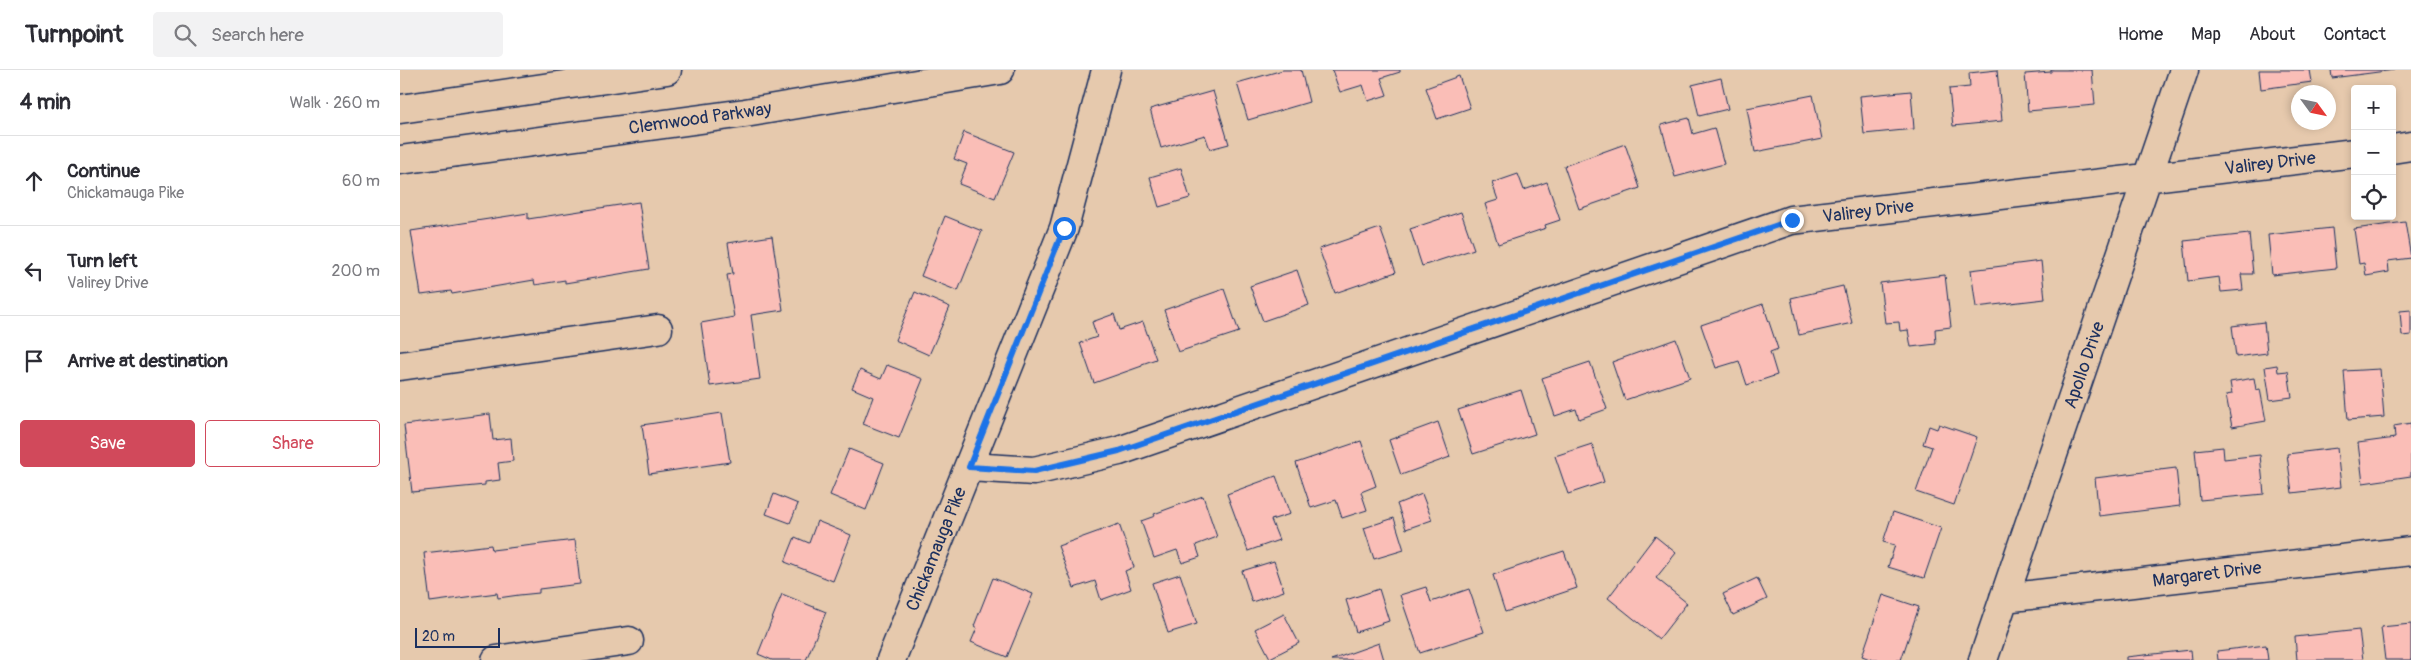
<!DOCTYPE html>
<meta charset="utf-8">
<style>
body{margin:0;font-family:Pangolin,sans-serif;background:#f2f2f3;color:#2b2b33}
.controls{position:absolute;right:15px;top:15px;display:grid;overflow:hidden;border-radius:5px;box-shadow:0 2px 8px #0003}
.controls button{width:45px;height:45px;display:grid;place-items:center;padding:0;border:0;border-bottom:1px solid #e1e1e2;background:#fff;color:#2b2b33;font:25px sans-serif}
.compass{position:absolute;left:1891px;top:15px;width:45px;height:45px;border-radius:50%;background:#fff;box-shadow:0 2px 8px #0003;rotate:123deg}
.scale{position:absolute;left:15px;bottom:12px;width:85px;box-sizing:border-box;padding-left:5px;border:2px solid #1b2f5e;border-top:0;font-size:14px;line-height:18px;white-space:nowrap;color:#1b2f5e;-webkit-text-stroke:4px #e6c9ad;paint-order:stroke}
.stop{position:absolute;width:15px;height:15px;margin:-11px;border:4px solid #1a73e8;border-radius:50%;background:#fff}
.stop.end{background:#1a73e8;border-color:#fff;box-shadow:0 1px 5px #0008}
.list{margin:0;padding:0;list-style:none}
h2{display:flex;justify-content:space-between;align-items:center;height:65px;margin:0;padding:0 20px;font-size:21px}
h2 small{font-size:16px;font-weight:400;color:#7c7c81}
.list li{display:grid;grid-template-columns:32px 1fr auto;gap:15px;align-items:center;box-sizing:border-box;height:90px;padding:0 20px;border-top:1px solid #e1e1e2}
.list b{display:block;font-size:19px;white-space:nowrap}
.list p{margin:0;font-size:16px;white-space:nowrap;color:#7c7c81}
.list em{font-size:16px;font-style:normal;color:#7c7c81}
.actions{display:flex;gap:10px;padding:15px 20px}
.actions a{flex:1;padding:11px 0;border:1px solid #d1495b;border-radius:5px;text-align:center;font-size:18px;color:#d1495b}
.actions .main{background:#d1495b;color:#fff}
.icon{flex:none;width:28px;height:28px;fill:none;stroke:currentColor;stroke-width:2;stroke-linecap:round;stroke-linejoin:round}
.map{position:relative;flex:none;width:2011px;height:590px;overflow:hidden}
header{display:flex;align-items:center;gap:30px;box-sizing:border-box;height:70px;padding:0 25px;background:#fff;border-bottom:1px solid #e1e1e2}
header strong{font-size:24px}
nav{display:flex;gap:28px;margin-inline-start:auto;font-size:18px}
.search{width:350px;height:45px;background:#f2f2f3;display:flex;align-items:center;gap:12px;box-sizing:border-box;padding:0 18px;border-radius:5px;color:#7c7c81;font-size:19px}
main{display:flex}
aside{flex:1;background:#fff}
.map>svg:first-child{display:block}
.building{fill:#fabeb7;stroke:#1b2f5e}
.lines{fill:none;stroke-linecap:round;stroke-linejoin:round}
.minor-casing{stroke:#1b2f5e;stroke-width:31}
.minor{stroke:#e6c9ad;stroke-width:28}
.route{stroke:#1a73e8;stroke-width:6}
.labels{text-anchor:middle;stroke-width:4;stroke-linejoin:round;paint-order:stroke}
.street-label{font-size:18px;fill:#1b2f5e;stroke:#e6c9ad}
</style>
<header>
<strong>Turnpoint</strong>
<div class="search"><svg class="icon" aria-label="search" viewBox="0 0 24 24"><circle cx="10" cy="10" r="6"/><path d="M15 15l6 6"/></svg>Search here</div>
<nav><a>Home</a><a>Map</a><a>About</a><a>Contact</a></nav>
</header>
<main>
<aside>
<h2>4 min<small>Walk · 260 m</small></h2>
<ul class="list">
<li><svg class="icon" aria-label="ahead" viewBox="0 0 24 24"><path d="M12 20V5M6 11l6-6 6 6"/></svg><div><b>Continue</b><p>Chickamauga Pike</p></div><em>60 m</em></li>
<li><svg class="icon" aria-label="left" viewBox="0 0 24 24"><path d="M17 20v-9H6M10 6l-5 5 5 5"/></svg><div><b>Turn left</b><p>Valirey Drive</p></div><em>200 m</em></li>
<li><svg class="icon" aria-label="arrive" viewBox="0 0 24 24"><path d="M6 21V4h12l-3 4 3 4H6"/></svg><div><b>Arrive at destination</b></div></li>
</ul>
<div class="actions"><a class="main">Save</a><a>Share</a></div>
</aside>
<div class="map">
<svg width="2011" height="590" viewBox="0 0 2011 590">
<rect width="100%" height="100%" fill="#e6c9ad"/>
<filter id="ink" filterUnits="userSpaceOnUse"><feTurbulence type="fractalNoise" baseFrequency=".02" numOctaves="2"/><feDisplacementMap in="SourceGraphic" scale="10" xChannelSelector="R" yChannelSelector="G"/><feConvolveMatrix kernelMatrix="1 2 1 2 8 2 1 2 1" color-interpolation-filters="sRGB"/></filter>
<g filter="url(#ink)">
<path class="building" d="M883 0H901L909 32 848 50 837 13Z
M932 0H1000V2L981 8 987 25 968 31 963 15 940 22Z
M1597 0 1602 51 1553 56 1549 19 1570 17 1569 3Z
M1651 0H1692L1695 35 1628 41 1625 4 1651 2Z
M1859 0H1910L1912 12 1861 19Z
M1931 0H1994L1932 8Z
M1059 6 1070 38 1037 49 1026 18Z
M1321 8 1328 39 1299 46 1292 15Z
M813 21 829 74 810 79 805 65 761 78 750 39Z
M1511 21 1514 59 1464 64 1460 26Z
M1413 25 1422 69 1355 82 1347 38Z
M1289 48 1293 64 1314 58 1324 94 1275 107 1261 55Z
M564 62 614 82 595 128 559 114 567 94 554 89Z
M1225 74 1240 118 1179 139 1164 96Z
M781 98 790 128 759 137 750 107Z
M1118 104 1124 120 1147 112 1160 150 1145 155 1146 158 1098 174 1085 134 1098 130 1092 113Z
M239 132 249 199 165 213V210L135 215 134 210 52 224 51 221 21 225 11 161 128 143V149Z
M1061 142 1074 179 1022 196 1010 159Z
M545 146 582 161 558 221 521 206Z
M2005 152 2011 188 1988 191 1989 202 1966 206 1964 193 1959 194 1954 159Z
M980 158 996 202 935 223 919 179Z
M1932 158 1936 198 1872 205 1868 165Z
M1849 164 1853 204H1841L1843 220 1821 222 1819 207 1788 211 1784 171Z
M372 166 383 240 351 245 360 309 310 316 301 253 334 247 327 205 333 204 328 173Z
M1641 191 1645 229 1576 237 1571 200Z
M897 200 909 235 863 251 850 216Z
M1545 205 1551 257 1535 259 1536 274 1511 277 1508 260 1500 261 1499 252 1485 253 1480 213Z
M1443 216 1452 253 1399 265 1391 228Z
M824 219 839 262 778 282 764 240Z
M515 222 550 237 529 285 495 270Z
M1363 234 1378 279 1370 282 1377 305 1347 315 1339 291 1316 298 1301 255Z
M2011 240V265L2002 266 2000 241Z
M714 244 719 260 743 252 756 289 742 294V296L694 313 680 273 697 267 692 252Z
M1864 252 1867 283 1836 287 1832 256Z
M1276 269 1290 308 1225 330 1212 292Z
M1190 292 1207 339 1179 349 1176 339 1155 346 1142 308Z
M487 295 523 309 499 368 463 354 473 327 452 318 460 300 481 309Z
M1877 295 1878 302 1888 301 1892 327 1870 330 1865 297Z
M1980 299 1984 347 1948 350 1944 301Z
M1854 308 1856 320 1860 319 1866 351 1832 357 1826 325 1832 324 1830 312Z
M1121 320 1135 364 1073 384 1058 340Z
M322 343 330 392 249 404 242 355Z
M90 344 93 370 111 368 113 391 98 393 100 410 85 412V415L12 422 4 355Z
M1038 352 1050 387 1001 405 989 370Z
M2011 353V406L1963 413 1958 373 1995 368 1994 356Z
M1539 354 1577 367 1554 435 1516 422 1532 377 1523 374 1529 356 1537 359Z
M961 371 976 416 961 422 967 440 942 448 936 430 911 438 896 393Z
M1192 374 1204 412 1168 424 1155 386Z
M1823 377 1824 389 1860 385 1864 424 1800 430 1795 380Z
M1937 378 1941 417 1892 423 1887 384Z
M449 379 484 393 466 440 430 425Z
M1776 398 1780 436 1699 446 1695 408Z
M876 406 890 444 871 450 879 470 848 481 827 424Z
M374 424 398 434 390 453 366 444Z
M1022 424 1032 450 1006 459 997 434Z
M803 426 817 467 796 475 800 487 782 493 777 480 754 488 741 451 755 446 754 444Z
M1493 442 1541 458 1524 508 1488 497 1495 475 1483 472Z
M994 448 1004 480 974 489 964 458Z
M417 451 451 465 433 511 385 492 395 467 409 473Z
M719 454 734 497 725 501 731 519 701 530 695 511 674 518 658 476Z
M1255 466 1276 483 1256 508 1287 533 1259 569 1208 528Z
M175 470 180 514 139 519V523L119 525 98 528 97 523 30 532 24 483 91 475 92 480Z
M1164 481 1177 518 1105 542 1093 505Z
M874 491 884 521 852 532 842 501Z
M780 504 797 554 768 563 752 513Z
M593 508 633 524 607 587 571 572 577 558 574 556Z
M1357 508 1367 529 1333 545 1323 524Z
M1026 517 1031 532 1069 519 1084 562 1020 583 1000 525Z
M979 519 989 551 956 562 946 530Z
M382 524 426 542 406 590H372L358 584Z
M1483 525 1519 537 1501 590H1473L1462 586Z
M884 544 899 573 870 588 855 559Z
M2011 554V590H1985L1981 557Z
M1959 560 1963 590H1897L1895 567Z
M979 573 984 590H931Z
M1866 575 1868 590H1818L1817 581Z
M1791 580 1792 590H1726V587Z"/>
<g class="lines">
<defs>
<path id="minor" d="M0 39 267 0
M1992 79 2011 76
M0 90 345 43 600 0
M0 296 258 259
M569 397 634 401 719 381 1391 150 1955 83
M1604 528 2011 481
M96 590 229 571
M491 590 664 158 706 0
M1583 590 1784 0"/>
</defs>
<use href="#minor" class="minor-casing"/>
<use href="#minor" class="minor"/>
</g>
</g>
<g class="lines" filter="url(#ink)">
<path class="route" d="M664 158 569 397 634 401 719 381 1392 150"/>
</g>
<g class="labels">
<g class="street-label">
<text transform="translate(300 48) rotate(-8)" y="6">Clemwood Parkway</text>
<text transform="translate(1870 93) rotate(-7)" y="6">Valirey Drive</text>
<text transform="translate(1468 141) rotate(-7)" y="6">Valirey Drive</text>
<text transform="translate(1684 295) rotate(-71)" y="6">Apollo Drive</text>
<text transform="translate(536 479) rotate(-68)" y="6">Chickamauga Pike</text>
<text transform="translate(1807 504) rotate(-7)" y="6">Margaret Drive</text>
</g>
</g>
</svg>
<div class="controls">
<button>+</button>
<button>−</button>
<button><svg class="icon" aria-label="locate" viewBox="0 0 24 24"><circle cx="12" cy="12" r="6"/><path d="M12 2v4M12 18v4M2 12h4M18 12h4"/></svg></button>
</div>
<svg class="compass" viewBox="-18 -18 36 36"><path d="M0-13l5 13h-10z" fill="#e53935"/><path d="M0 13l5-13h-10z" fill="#7c7c81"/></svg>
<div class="scale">20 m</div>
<div class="stop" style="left:664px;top:158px"></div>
<div class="stop end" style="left:1392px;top:150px"></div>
</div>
</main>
